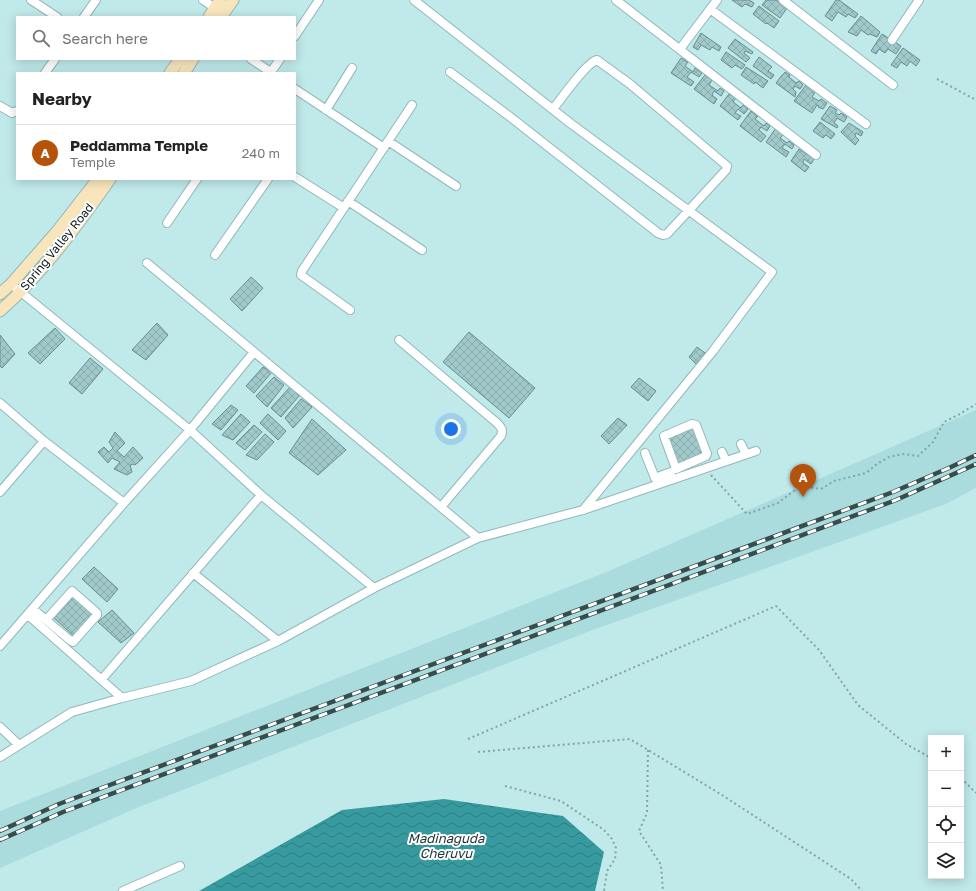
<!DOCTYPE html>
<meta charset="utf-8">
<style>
body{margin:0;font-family:"Golos Text",sans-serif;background:#f6f6f6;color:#222}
.controls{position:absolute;right:12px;bottom:12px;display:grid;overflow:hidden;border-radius:0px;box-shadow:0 2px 10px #0003}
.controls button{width:36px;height:36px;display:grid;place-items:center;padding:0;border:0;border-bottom:1px solid #e0e0e0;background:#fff;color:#222;font:20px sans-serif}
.you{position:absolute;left:451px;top:429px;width:14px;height:14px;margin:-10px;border:3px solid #fff;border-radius:50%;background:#1a73e8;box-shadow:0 0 0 6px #1a73e833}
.badge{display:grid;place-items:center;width:26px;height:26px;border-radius:50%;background:#b45309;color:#fff;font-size:13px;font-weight:700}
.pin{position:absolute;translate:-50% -33px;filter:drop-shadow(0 1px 2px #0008)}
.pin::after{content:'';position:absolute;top:21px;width:14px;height:12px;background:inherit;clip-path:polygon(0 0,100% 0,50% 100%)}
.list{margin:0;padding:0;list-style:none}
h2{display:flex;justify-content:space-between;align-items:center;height:52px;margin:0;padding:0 16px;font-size:17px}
h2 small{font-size:13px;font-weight:400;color:#767676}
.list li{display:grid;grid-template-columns:26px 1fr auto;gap:12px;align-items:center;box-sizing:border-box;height:56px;padding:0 16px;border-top:1px solid #e0e0e0}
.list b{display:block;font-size:15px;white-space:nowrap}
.list p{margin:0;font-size:13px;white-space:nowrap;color:#767676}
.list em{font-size:13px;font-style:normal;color:#767676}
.icon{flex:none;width:22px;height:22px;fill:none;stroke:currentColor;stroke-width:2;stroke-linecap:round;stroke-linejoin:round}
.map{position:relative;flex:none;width:976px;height:891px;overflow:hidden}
.search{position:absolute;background:#fff;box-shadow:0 2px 10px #0003;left:16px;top:16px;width:280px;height:44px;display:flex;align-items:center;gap:10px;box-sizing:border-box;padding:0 14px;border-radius:0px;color:#767676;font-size:15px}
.panel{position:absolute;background:#fff;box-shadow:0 2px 10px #0003;left:16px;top:72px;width:280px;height:108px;border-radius:0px}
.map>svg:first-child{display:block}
.built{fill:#aadcde}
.water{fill:url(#water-waves)}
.building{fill:url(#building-cross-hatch);stroke:#678d8f}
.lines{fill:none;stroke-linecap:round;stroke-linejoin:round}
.street-casing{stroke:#91b8ba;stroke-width:10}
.secondary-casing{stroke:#91b8ba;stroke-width:13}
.path{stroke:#83a3a4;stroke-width:2;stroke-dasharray:2 3;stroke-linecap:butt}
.street{stroke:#fff;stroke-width:8}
.secondary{stroke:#f8e5bc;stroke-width:11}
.rail-casing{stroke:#374c4d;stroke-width:4.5}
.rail{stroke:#fff;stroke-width:3;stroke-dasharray:9;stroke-linecap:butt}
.labels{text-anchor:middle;stroke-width:4;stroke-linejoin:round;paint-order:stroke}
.street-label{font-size:12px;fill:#0b1a1b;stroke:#fff}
.water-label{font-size:13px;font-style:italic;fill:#203738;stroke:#fff}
</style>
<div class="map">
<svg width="976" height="891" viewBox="0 0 976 891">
<defs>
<pattern id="water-waves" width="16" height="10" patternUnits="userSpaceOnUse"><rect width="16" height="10" fill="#379a9f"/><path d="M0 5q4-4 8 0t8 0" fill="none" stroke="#2d7d81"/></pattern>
<pattern id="building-cross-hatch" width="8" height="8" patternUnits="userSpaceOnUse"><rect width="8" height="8" fill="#a1c9ca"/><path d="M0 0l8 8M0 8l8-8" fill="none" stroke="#89acad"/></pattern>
</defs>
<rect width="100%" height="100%" fill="#c0e9ea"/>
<path class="built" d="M976 410V488L946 504 590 631 139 807 0 868V811L609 571Z"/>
<path class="water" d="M444 799 563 816 604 852 595 891H199L342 810Z"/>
<path class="building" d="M732 0H749L754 3 752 7 745 4 742 7Z
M766 0H776L787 8 780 18 762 5Z
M836 0H839L858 14 855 18 848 14 846 17 838 12 832 21 825 16Z
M759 6 779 21 774 28 767 23 766 24 753 14Z
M861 16 880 32 877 37 870 34 868 35 861 30 857 36 848 32Z
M701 33 721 47 719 51 712 47 710 50 701 45 698 50 693 47Z
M882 34 901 46 896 54 888 49 885 53 879 49 876 54 871 51Z
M735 39 753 52 752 54 745 51 744 53 750 58 746 62 728 48Z
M903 48 920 60 916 66 910 61 907 66 901 62 897 68 891 65Z
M726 52 745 65 742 69 735 65 732 68 721 60Z
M759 57 772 67 768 71 774 75 771 79 753 66Z
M681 58 688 62 685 66 693 72 695 68 702 73 699 77 691 72 687 77 694 82 691 86 671 73Z
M746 67 768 81 763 88 755 82 754 84 741 75Z
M785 72 790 75 789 77 796 83 799 81 803 85 800 89 795 86 793 89 796 92 795 97 776 83 782 75H783Z
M705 75 712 80 709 85 718 91 720 88 724 91 721 96 714 91 712 95 717 99 714 104 694 89Z
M806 85 815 92 812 97 819 101 821 99 827 103 823 109 818 107 819 106 817 105 812 113 794 101Z
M729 94 736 98 733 102 741 108 743 105 748 109 744 114 738 109 735 113 741 116 738 120 720 106Z
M830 106 837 110 835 113 839 115 841 113 847 117 844 122 837 118 834 123 838 126 837 128 821 119Z
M751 111 758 116 755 119 764 126 766 123 770 126 767 131 761 127 759 130 766 136 761 142 740 126Z
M820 122 835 134 831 139 826 135 823 138 813 131Z
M849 123 863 132 861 136 856 133 855 136 859 140 855 145 841 132Z
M776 128 784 134 780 138 787 143 789 141 794 145 792 149 785 144 782 148 789 152 786 157 766 142Z
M799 149 814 159 811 164 804 159 803 163 809 167 805 172 791 161Z
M251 277 263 288 242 311 230 299Z
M157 323 168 335 146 360 132 350Z
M55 328 65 339 40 364 28 353Z
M469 332 535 388 509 418 443 362Z
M0 335 15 354 2 368 0 366Z
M697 347 705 353 696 364 689 357Z
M90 358 103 369 82 394 69 383Z
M263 367 272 372 254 393 246 386Z
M274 377 284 385 267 407 256 396Z
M639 378 656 391 648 401 631 387Z
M290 387 299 396 281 417 271 408Z
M301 399 312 407 293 428 285 418Z
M231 405 238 410 221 430 212 424Z
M241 414 250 422 233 440 222 435Z
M268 414 286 431 278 440 260 423Z
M618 418 627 425 609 444 601 436Z
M312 419 346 450 318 475 289 453Z
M254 425 262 432 245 450 236 443Z
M694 425 705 454 678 466 665 437Z
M115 432 125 443 117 451 124 457 133 447 143 458 135 465 133 464 130 465 132 472 127 475 114 469 120 462 112 458 108 463 98 452 104 447 109 452 113 448 109 442Z
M265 434 274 442 257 460 246 455Z
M94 567 118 589 107 602 82 579Z
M73 595 95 614 76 638 53 617Z
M112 610 134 633 121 643 98 622Z"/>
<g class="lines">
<defs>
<path id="street" d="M31 0 57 17
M203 0 218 10
M414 0 570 123 772 272 713 351 583 510
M616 0 816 155
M783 0 893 85
M710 9 866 124
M84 17 96 0
M295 36 319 0
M892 40 919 0
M680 49 717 0
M251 59 272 73
M271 72 280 59
M450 72 509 116 658 233 663 235 667 234 726 170 727 166 630 84 597 60C587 62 561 99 553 109
M45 73 55 59
M295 89 384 148
M0 106 12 113 17 111
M326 110 352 68
M388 141 456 186
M295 177 344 208
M348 201 422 250
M167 223 197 179
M215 255 268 179
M147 263 478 538
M11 284 190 430 261 495 374 588
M350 310 301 275 302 271 412 105
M399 340 497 423C502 428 503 430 501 436L441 507
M0 403 44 441 124 503
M692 424 696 425 707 454 706 456 676 469 664 436Z
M741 444 746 454
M722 452 726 461
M645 453 655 478 671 472
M0 492 44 441
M193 573 278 641
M72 591 97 613V615L73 642 71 641 46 620Z
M33 609 46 620
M28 615 122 698
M0 646 124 503 190 430 254 352
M102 679 261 495
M0 727 19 745
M0 757 72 712 122 698 191 681 278 641 374 588 478 538 583 510 756 451
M123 891 180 866"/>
<path id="secondary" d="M209 17 220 0
M221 17 233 0
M170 73 180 59
M184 73 193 59
M0 294 11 284 59 229 98 179
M0 311C43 273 77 226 110 179"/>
</defs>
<use href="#street" class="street-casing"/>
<use href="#secondary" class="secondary-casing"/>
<path class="path" d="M937 79 976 100
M711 475 747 514 778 503 800 486 821 489 834 481 866 473 877 464 889 457 903 454 918 456 933 442 944 422 960 414 976 404
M468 739 776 606 819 650 858 705 906 744 931 758
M648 750 647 813 639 831 661 865 663 891
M478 752 630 739 722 795 851 879 862 891
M961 778 976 793
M505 786 561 801 604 830 612 839 616 848 615 859 607 871 604 891"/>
<use href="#street" class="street"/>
<use href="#secondary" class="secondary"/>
<defs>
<path id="rail" d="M0 831 59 804 893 492 951 467 976 455
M0 840 63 812 896 500 976 464"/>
</defs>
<use href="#rail" class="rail-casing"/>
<use href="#rail" class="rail"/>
</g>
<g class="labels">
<g class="street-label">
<text transform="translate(57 247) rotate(-51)" y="4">Spring Valley Road</text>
</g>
<g class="water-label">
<text x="446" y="843">Madinaguda<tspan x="446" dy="15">Cheruvu</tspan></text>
</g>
</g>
</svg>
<div class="controls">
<button>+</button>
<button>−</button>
<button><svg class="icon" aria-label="locate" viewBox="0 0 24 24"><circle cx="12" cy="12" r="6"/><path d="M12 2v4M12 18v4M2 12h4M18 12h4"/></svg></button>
<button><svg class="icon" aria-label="layers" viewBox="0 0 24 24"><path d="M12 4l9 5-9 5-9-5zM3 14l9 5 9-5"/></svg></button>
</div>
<div class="you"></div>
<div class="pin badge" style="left:803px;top:497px">A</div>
<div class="search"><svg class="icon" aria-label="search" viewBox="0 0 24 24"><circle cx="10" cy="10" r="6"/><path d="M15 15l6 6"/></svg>Search here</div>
<section class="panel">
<h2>Nearby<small></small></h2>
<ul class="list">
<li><span class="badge">A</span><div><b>Peddamma Temple</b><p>Temple</p></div><em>240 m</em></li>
</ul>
</section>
</div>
